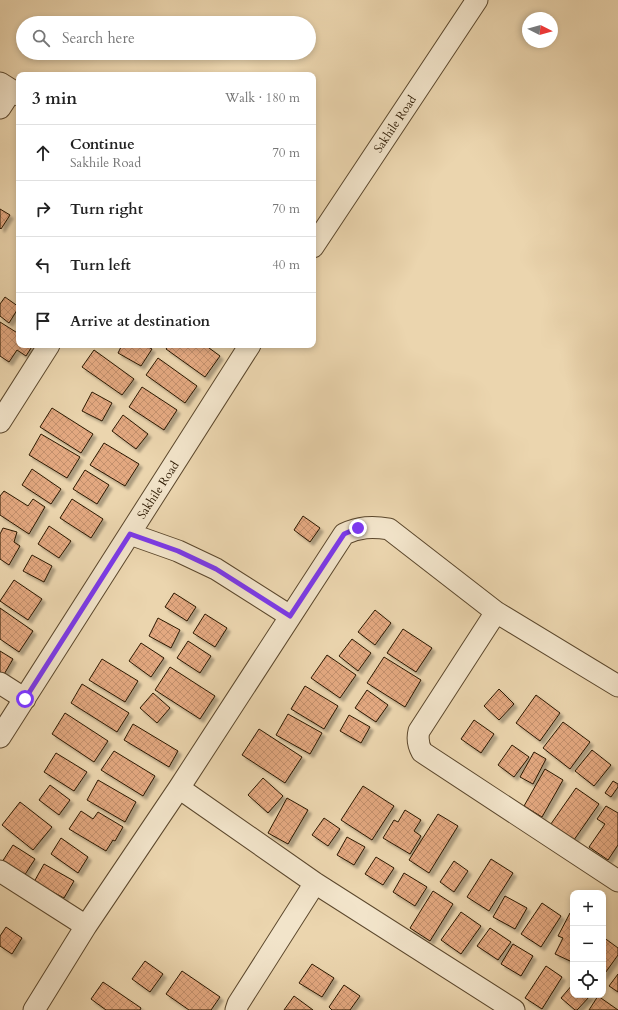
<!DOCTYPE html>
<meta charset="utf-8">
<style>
body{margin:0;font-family:Cardo,serif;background:#f2f2f2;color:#222}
.controls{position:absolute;right:12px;bottom:12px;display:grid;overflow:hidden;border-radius:8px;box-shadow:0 2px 6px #0003}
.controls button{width:36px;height:36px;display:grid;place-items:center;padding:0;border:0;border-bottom:1px solid #e0e0e0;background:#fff;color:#222;font:20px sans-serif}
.compass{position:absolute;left:522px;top:12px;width:36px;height:36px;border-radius:50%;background:#fff;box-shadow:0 2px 6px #0003;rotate:96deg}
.stop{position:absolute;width:12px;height:12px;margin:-9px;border:3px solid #7c3aed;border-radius:50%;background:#fff}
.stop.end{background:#7c3aed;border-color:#fff;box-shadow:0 1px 4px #0008}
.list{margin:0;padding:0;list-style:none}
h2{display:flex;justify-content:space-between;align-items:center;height:52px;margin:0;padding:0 16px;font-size:17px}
h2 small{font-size:13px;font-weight:400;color:#767676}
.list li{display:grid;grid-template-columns:26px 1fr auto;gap:12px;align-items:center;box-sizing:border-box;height:56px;padding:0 16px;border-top:1px solid #e0e0e0}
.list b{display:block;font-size:15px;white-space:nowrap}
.list p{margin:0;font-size:13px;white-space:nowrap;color:#767676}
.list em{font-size:13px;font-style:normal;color:#767676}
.icon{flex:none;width:22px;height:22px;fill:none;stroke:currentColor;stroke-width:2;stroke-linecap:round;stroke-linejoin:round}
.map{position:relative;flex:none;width:618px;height:1010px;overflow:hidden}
.search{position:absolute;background:#fff;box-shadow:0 2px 6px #0003;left:16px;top:16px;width:300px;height:44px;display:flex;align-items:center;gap:10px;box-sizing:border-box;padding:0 14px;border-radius:22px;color:#767676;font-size:15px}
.panel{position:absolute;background:#fff;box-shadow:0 2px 6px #0003;left:16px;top:72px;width:300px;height:276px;border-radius:8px}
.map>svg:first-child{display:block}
.building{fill:url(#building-cross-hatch);stroke:#2b1800;filter:url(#shadow)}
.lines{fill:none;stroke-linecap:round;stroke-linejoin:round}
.street-casing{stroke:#5b472c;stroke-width:23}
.street{stroke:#f2e4ca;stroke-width:21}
.route{stroke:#7c3aed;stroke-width:5}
.labels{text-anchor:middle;stroke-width:3.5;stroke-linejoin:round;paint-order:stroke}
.street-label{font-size:12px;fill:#2b1800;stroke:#f2e4ca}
</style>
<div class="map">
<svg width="618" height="1010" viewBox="0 0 618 1010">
<defs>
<pattern id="building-cross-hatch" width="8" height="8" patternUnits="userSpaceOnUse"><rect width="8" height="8" fill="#e3a880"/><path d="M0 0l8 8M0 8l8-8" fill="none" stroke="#c3906d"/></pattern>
<filter id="shadow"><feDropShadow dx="3.5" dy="3.5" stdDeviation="1" flood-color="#0004"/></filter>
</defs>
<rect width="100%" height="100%" fill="#ebd5ae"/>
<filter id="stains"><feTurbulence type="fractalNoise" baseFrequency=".005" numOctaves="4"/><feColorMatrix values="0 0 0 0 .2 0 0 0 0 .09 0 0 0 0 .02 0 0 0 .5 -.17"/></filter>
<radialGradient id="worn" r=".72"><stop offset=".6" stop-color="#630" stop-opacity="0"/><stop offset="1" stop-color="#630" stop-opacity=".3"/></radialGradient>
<path class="building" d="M0 209 10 215 1 229 0 228Z
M5 297 19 307 9 323 0 316V304Z
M0 322 19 334V345H33L26 356 17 350 9 362 0 356Z
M122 345H144L152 349 141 366 118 353Z
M169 345H205L220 356 205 377 166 349Z
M94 350 134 379 122 395 82 367Z
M158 358 197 386 185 403 146 375Z
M142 387 177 410 164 430 129 407Z
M92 392 112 403 102 421 82 411Z
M52 408 93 434 81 453 40 427Z
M123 415 148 434 136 449 112 431Z
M41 434 80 457 67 478 29 455Z
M104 443 139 464 125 486 90 465Z
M32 469 61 489 51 504 22 485Z
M85 470 109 485 97 504 73 489Z
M4 491 28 506 33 499 45 507 29 534 0 515V496Z
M72 499 103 519 91 538 60 518Z
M303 516 320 528 310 542 294 530Z
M49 526 71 541 59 558 38 544Z
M3 528 17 532 14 542 20 546 9 565 0 559V534Z
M32 555 52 566 44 582 23 571Z
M14 580 42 599 28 620 0 601Z
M174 593 196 607 187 621 165 607Z
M0 608 33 631 19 652 0 639Z
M375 610 391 623 375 645 358 632Z
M205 614 227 628 215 647 193 633Z
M158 618 180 630 171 648 149 636Z
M403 629 432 648 416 672 387 653Z
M352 639 371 653 358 671 339 656Z
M188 641 211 656 200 673 177 658Z
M141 643 164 658 151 677 129 661Z
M0 651 13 659 3 676 0 674Z
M327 655 356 675 340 698 311 678Z
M384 657 421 680 405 707 367 683Z
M102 659 138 681 125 702 89 680Z
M170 667 215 696 200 719 155 690Z
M82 684 129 713 117 732 71 703Z
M305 686 338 706 324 729 291 709Z
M499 689 514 704 499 720 484 706Z
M367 690 388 705 376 722 355 708Z
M153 693 170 708 157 723 140 708Z
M536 695 560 713 540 741 516 723Z
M65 713 108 741 94 762 52 734Z
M288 714 322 733 310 754 276 735Z
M349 715 370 727 361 743 340 731Z
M474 720 494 734 481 753 461 739Z
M563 722 590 742 570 769 543 748Z
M133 724 178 751 169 767 124 740Z
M259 729 302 757 285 783 242 755Z
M512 745 529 757 514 777 498 765Z
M592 750 611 765 594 786 575 771Z
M114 751 155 776 143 796 101 770Z
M534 752 546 759 533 784 520 777Z
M56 753 87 772 74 791 44 772Z
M545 769 563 780 542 817 524 806Z
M263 778 283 796 268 813 248 795Z
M98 780 136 802 125 822 87 800Z
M613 781 618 784V787L611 797 605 793Z
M50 785 70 800 59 815 39 800Z
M363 786 394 806 372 840 341 820Z
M576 788 599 804 569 847 546 831Z
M287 798 308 810 288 844 268 833Z
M20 802 52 827 33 850 2 825Z
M606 806 618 813V845L608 860 589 847 605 824 597 819Z
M405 810 421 820 414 831 421 836 410 854 383 838 394 820 398 822Z
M81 811 93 819 98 812 123 827 115 841 113 840 106 851 69 829Z
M438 814 458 826 429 873 409 860Z
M324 818 340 829 328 846 312 835Z
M347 837 365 847 354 865 337 855Z
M61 838 88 857 78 873 51 854Z
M13 845 35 859 24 876 2 862Z
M376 857 394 868 383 885 365 874Z
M491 859 513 873 489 911 467 897Z
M454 861 468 871 454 892 440 882Z
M44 864 74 881 64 898 34 882Z
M404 873 427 887 415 906 393 892Z
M433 891 453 904 430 941 410 928Z
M505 896 527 908 515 929 493 917Z
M542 903 561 916 541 947 521 934Z
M461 912 481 926 461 954 441 940Z
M570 913 573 915V955L570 961 555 954 563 938 558 936Z
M6 927 22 938 12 954 0 946V936Z
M490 928 511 942 498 960 477 946Z
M603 937 618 948V955L603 976Z
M513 944 533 956 521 976 501 964Z
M145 961 163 974 150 992 132 979Z
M312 964 334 978 322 997 299 983Z
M546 966 562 977 542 1009 525 998Z
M182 971 220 997 211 1010H189L166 994Z
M618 974V992L609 986Z
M103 982 141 1008 140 1010H106L91 999Z
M573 984V995L590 996 577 1010H575L561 998Z
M344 985 360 996 350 1010H332L329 1007Z
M294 996 313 1010H284Z
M598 996 618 1010H589Z"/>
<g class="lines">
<defs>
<path id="street" d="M0 83 19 95
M0 108 11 91
M313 247 477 0
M0 422 49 345
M130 534 178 551 216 569 290 616
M496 612 419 731C417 739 418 745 422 752L618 881
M0 683 25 699
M0 737 250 345
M179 788 315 883 514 1010
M0 871 86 926
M34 1010 86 926 179 788 344 534C359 527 372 526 389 529L496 612 618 686
M236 1010 238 1004 315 883"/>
</defs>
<use href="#street" class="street-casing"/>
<use href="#street" class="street"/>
</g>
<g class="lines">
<path class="route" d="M25 699 130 534 178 551 216 569 290 616 344 534 358 528"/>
</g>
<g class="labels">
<g class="street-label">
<text transform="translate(395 124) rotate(-56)" y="4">Sakhile Road</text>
<text transform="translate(158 490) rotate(-57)" y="4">Sakhile Road</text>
</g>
</g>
<rect width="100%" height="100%" filter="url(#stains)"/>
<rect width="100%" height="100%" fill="url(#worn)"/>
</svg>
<div class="controls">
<button>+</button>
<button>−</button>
<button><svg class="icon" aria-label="locate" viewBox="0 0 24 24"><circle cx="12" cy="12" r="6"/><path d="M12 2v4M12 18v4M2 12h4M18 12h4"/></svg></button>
</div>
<svg class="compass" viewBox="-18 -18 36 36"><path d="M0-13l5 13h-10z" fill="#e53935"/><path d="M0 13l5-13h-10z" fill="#767676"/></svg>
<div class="stop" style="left:25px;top:699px"></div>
<div class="stop end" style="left:358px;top:528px"></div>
<div class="search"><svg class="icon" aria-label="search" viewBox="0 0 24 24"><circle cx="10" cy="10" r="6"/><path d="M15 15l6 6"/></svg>Search here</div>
<section class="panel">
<h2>3 min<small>Walk · 180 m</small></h2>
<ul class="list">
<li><svg class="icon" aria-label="ahead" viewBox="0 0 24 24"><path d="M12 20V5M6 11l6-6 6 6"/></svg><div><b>Continue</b><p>Sakhile Road</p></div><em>70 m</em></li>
<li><svg class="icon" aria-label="right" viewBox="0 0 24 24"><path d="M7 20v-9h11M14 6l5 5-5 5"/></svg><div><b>Turn right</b></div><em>70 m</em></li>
<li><svg class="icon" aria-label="left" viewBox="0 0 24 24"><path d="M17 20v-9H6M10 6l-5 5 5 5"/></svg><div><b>Turn left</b></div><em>40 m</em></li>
<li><svg class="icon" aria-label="arrive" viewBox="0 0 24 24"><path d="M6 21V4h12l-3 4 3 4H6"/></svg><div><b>Arrive at destination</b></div></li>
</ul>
</section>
</div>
